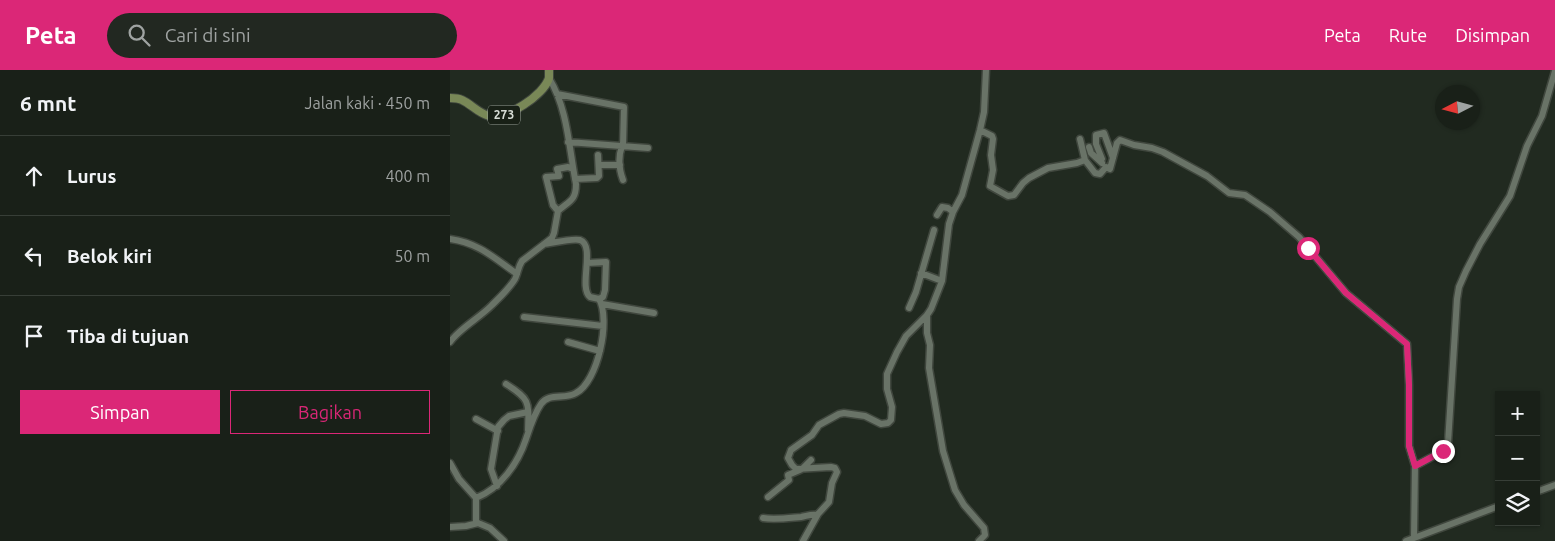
<!DOCTYPE html>
<html lang="id">
<meta charset="utf-8">
<style>
body{margin:0;font-family:Ubuntu,sans-serif;background:#222821;color:#f1f3f6}
.controls{position:absolute;right:15px;bottom:15px;display:grid;overflow:hidden;border-radius:0px;box-shadow:0 1px 4px #0004}
.controls button{width:45px;height:45px;display:grid;place-items:center;padding:0;border:0;border-bottom:1px solid #373e37;background:#192018;color:#f1f3f6;font:25px sans-serif}
.compass{position:absolute;left:985px;top:15px;width:45px;height:45px;border-radius:50%;background:#192018;box-shadow:0 1px 4px #0004;rotate:264deg}
.stop{position:absolute;width:15px;height:15px;margin:-11px;border:4px solid #db2777;border-radius:50%;background:#fff}
.stop.end{background:#db2777;border-color:#fff;box-shadow:0 1px 5px #0008}
.list{margin:0;padding:0;list-style:none}
h2{display:flex;justify-content:space-between;align-items:center;height:65px;margin:0;padding:0 20px;font-size:21px}
h2 small{font-size:16px;font-weight:400;color:#9fa3a2}
.list li{display:grid;grid-template-columns:32px 1fr auto;gap:15px;align-items:center;box-sizing:border-box;height:80px;padding:0 20px;border-top:1px solid #373e37}
.list b{display:block;font-size:19px;white-space:nowrap}
.list em{font-size:16px;font-style:normal;color:#9fa3a2}
.actions{display:flex;gap:10px;padding:15px 20px}
.actions a{flex:1;padding:11px 0;border:1px solid #db2777;border-radius:0px;text-align:center;font-size:18px;color:#db2777}
.actions .main{background:#db2777;color:#fff}
.icon{flex:none;width:28px;height:28px;fill:none;stroke:currentColor;stroke-width:2;stroke-linecap:round;stroke-linejoin:round}
.map{position:relative;flex:none;width:1105px;height:471px;overflow:hidden}
header{display:flex;align-items:center;gap:30px;box-sizing:border-box;height:70px;padding:0 25px;background:#db2777;color:#fff}
header strong{font-size:24px}
nav{display:flex;gap:28px;margin-inline-start:auto;font-size:18px}
.search{width:350px;height:45px;background:#222821;display:flex;align-items:center;gap:12px;box-sizing:border-box;padding:0 18px;border-radius:28px;color:#9fa3a2;font-size:19px}
main{display:flex}
aside{flex:1;background:#192018}
.map>svg:first-child{display:block}
.lines{fill:none;stroke-linecap:round;stroke-linejoin:round}
.minor-casing{stroke:#40473e;stroke-width:9}
.major-casing{stroke:#40473e;stroke-width:10}
.minor{stroke:#697367;stroke-width:6}
.major{stroke:#798857;stroke-width:8}
.route{stroke:#db2777;stroke-width:6}
.labels{text-anchor:middle;stroke-width:4;stroke-linejoin:round;paint-order:stroke}
.shield{fill:#182016;stroke:#9da49c;stroke-width:1}
.shield-label{font-size:12px;font-weight:bold;fill:#d6dcd5}
</style>
<header>
<strong>Peta</strong>
<div class="search"><svg class="icon" aria-label="search" viewBox="0 0 24 24"><circle cx="10" cy="10" r="6"/><path d="M15 15l6 6"/></svg>Cari di sini</div>
<nav><a>Peta</a><a>Rute</a><a>Disimpan</a></nav>
</header>
<main>
<aside>
<h2>6 mnt<small>Jalan kaki · 450 m</small></h2>
<ul class="list">
<li><svg class="icon" aria-label="ahead" viewBox="0 0 24 24"><path d="M12 20V5M6 11l6-6 6 6"/></svg><div><b>Lurus</b></div><em>400 m</em></li>
<li><svg class="icon" aria-label="left" viewBox="0 0 24 24"><path d="M17 20v-9H6M10 6l-5 5 5 5"/></svg><div><b>Belok kiri</b></div><em>50 m</em></li>
<li><svg class="icon" aria-label="arrive" viewBox="0 0 24 24"><path d="M6 21V4h12l-3 4 3 4H6"/></svg><div><b>Tiba di tujuan</b></div></li>
</ul>
<div class="actions"><a class="main">Simpan</a><a>Bagikan</a></div>
</aside>
<div class="map">
<svg width="1105" height="471" viewBox="0 0 1105 471">
<rect width="100%" height="100%" fill="#212a20"/>
<g class="lines">
<defs>
<path id="minor" d="M107 24 174 37 173 76
M530 60 542 66 543 69 541 85 543 100 540 116 558 126 564 125 573 113 579 108 598 98 627 93 635 90 645 103 650 104 656 97 660 99 667 73 670 70 684 75 702 78 713 82 757 106 779 123 795 125 820 142 849 167 896 223 957 274 959 315V376L965 396
M630 69 635 90
M118 72 198 78
M172 76C168 87 169 99 173 110
M639 77 641 83 652 93
M650 91 652 89 646 74V65L654 63 663 88
M149 95H170
M125 109 147 108 149 106 148 85
M108 141 103 135 96 107 109 106 107 99 118 97 123 99
M487 145 492 137 498 138 503 142
M0 169C29 173 44 188 67 204
M137 193 156 192 155 220 153 227 149 229
M471 203 492 211
M152 234 204 243
M459 238 466 222 484 160
M477 245V263L480 275 479 298 493 381 505 420 514 435 534 458 535 465 529 471
M74 247 153 256
M0 272C9 259 29 248 41 236 49 228 59 219 65 209 68 203 68 197 72 191L102 168 104 163 108 141C119 131 126 131 126 114 119 79 118 39 99 8
M118 272 150 281
M56 314C80 329 79 332 78 360
M26 349 48 361
M0 393 9 409 26 428V451L28 453 40 458 54 471
M47 416 41 399 48 357 54 350 59 346 78 342
M1086 422 1105 415
M318 427 339 410 338 405 352 399 361 390
M26 428C51 418 68 393 76 369 80 357 84 344 91 334 99 322 115 330 126 323 148 312 161 249 149 229L140 227C128 217 146 176 130 170 123 168 102 173 94 174
M313 448C324 450 339 448 351 447 357 446 361 444 367 445
M0 457 16 456 28 453
M964 467 965 396 993 381 997 378 998 373 1007 229 1009 217 1016 201 1030 174 1060 126 1077 76 1092 46 1105 1
M353 471 368 444 379 432 382 413 387 402 385 398 381 397 346 399 342 395 338 388 341 380 362 365 369 355 389 344 394 343 415 346 431 354 438 353 441 350 442 337 437 319V304L447 282 456 266 477 245 481 239 492 211 499 154 503 142 512 125 530 60 534 42 536 0
M956 471 1049 436"/>
<path id="major" d="M0 28C4 28 8 28 12 30 21 34 28 43 39 46 56 50 94 25 99 8 99 5 99 3 99 0"/>
</defs>
<use href="#minor" class="minor-casing"/>
<use href="#major" class="major-casing"/>
<use href="#minor" class="minor"/>
<use href="#major" class="major"/>
</g>
<g class="lines">
<path class="route" d="M858 178 896 223 957 274 959 315V376L965 396 993 381"/>
</g>
<g class="labels">
<rect class="shield" x="38" y="35.5" width="32" height="19" rx="4"/>
<g class="shield-label">
<text x="54" y="49">273</text>
</g>
</g>
</svg>
<div class="controls">
<button>+</button>
<button>−</button>
<button><svg class="icon" aria-label="layers" viewBox="0 0 24 24"><path d="M12 4l9 5-9 5-9-5zM3 14l9 5 9-5"/></svg></button>
</div>
<svg class="compass" viewBox="-18 -18 36 36"><path d="M0-13l5 13h-10z" fill="#e53935"/><path d="M0 13l5-13h-10z" fill="#9fa3a2"/></svg>
<div class="stop" style="left:858px;top:178px"></div>
<div class="stop end" style="left:993px;top:381px"></div>
</div>
</main>
